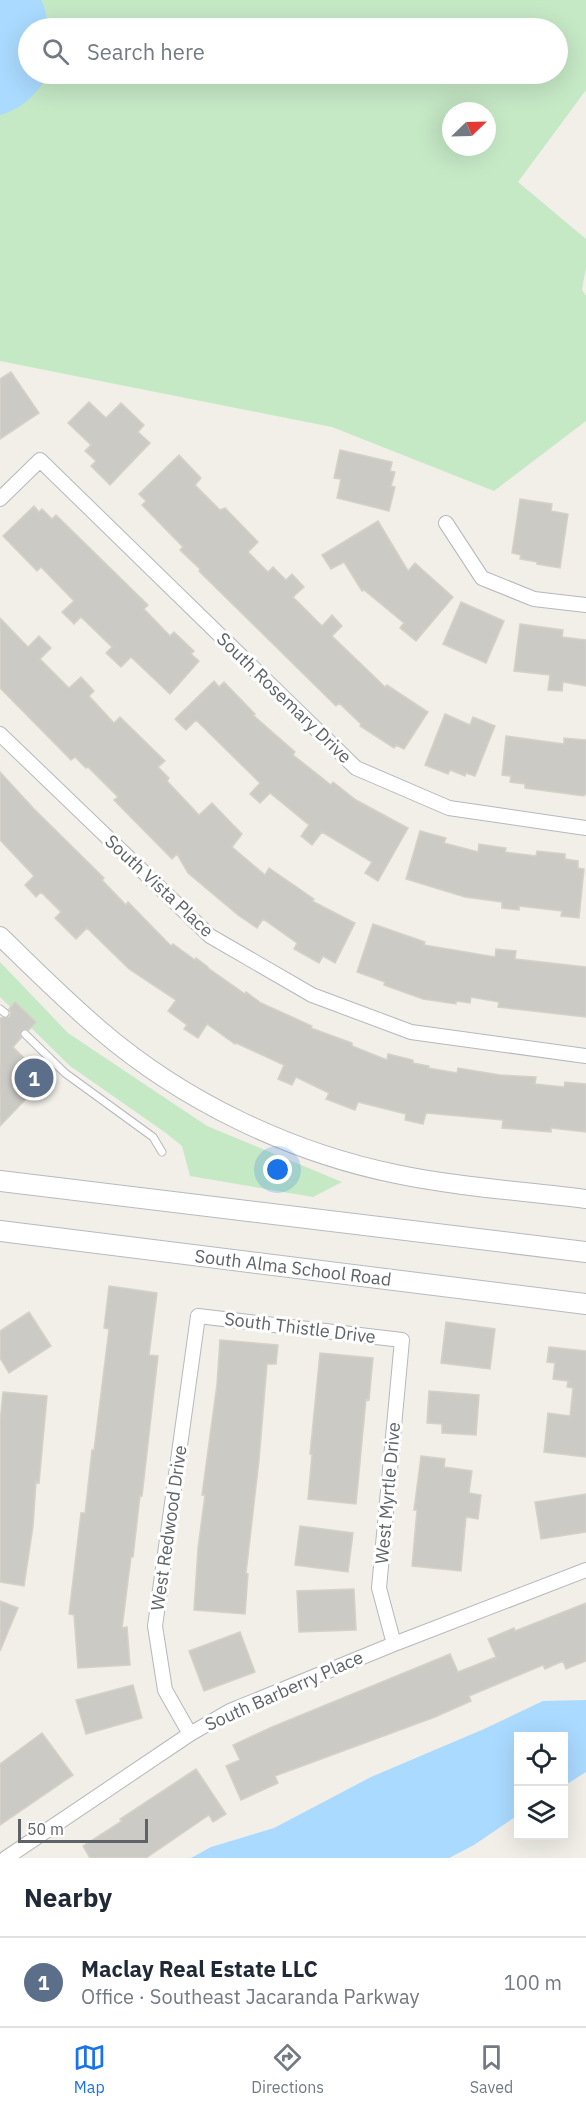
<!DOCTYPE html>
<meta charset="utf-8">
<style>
body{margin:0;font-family:"IBM Plex Sans",sans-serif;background:#f6f6f7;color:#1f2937}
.controls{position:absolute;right:18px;bottom:18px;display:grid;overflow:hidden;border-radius:0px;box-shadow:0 6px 24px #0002}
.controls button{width:54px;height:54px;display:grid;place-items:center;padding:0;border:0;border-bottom:2px solid #e0e1e3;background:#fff;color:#1f2937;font:30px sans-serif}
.compass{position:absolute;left:442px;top:102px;width:54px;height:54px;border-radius:50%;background:#fff;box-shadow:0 6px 24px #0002;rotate:67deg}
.scale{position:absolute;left:18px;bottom:15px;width:130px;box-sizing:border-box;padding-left:6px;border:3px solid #5f6368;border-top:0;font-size:16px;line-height:21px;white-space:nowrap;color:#5f6368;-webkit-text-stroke:4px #fff;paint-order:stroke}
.you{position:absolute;left:278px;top:1170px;width:21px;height:21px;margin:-15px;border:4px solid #fff;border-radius:50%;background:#1a73e8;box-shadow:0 0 0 9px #1a73e833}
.badge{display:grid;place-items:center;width:39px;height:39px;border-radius:50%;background:#1a73e8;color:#fff;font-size:20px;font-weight:700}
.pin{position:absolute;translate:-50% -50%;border:3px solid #fff;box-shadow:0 2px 6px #0006}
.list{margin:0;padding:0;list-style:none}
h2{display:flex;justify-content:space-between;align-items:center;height:78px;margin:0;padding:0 24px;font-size:26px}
h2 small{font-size:20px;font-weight:400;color:#747a83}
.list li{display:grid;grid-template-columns:39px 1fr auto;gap:18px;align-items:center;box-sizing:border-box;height:90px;padding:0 24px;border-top:2px solid #e0e1e3}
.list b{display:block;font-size:22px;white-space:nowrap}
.list p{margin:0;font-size:20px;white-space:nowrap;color:#747a83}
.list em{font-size:20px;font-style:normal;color:#747a83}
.icon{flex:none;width:33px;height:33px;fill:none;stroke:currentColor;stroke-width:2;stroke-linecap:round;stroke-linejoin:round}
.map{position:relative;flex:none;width:586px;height:1858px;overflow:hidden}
.search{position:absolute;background:#fff;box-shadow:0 6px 24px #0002;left:18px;right:18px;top:18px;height:66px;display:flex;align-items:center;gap:15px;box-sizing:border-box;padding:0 21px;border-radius:33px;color:#747a83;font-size:22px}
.sheet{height:168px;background:#fff}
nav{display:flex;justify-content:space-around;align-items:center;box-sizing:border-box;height:84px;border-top:2px solid #e0e1e3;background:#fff;font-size:16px;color:#747a83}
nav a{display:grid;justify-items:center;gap:3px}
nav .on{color:#1a73e8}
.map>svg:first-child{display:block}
.green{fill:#c5e8c5;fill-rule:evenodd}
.water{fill:#aadaff}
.building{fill:#cccac5;stroke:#d6d1c6;stroke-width:1.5}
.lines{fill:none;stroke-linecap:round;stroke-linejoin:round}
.service-casing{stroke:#b5b8bc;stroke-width:9}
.minor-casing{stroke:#b5b8bc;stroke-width:16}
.tertiary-casing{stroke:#b5b8bc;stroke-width:20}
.secondary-casing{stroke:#b6babf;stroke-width:22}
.service{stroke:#fff;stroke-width:7}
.minor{stroke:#fff;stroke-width:14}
.tertiary{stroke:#fff;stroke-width:18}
.secondary{stroke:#fff;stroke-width:20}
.labels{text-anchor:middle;stroke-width:6;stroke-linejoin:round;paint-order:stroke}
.street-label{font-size:18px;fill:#5f6368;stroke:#fff}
</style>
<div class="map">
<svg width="586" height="1858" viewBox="0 0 586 1858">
<rect width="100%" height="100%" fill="#f1efe8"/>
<path class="green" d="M0 0H586V90L518 182 586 239V267L582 290 586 296V421L494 491 332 427 0 361ZM28 28H558V74H28ZM451 111H487V147H451Z
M0 962 68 1033 207 1126 342 1182 313 1197 190 1176 182 1146 166 1133 70 1066 0 997Z"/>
<path class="water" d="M0 0H41L44 6 49 28H28V74H49C37 93 23 109 0 115Z
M586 1700V1772L564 1786V1736H518V1815L474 1845 449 1858H191L211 1847 274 1828 371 1777 484 1729 543 1701Z"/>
<path class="building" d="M11 372 39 413 0 439V379Z
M89 402 106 418 121 403 144 425 138 432 150 443 110 485 91 466 96 461 85 451 91 445 68 423Z
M340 450 392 462 390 471 395 472 391 486 395 487 389 511 337 498 341 479 334 478Z
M179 455 201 478 195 485 220 510 225 508 258 542 248 552 268 572 273 567 286 580 292 574 304 587 293 597 322 626 332 615 342 626 332 636 385 687 387 685 428 712 404 749 396 745 394 748 360 726 361 724 339 703 336 706 199 571 200 569 180 550 183 547 142 505 146 501 139 494Z
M520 499 552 504 551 511 568 514 560 568 537 564V562L520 559 521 555 512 553Z
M34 506 39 512 42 509 52 519 56 515 148 605 144 609 170 636 174 632 194 651 191 654 199 661 170 694 131 657 121 667 106 653 112 647 81 617 74 624 62 612 74 601 41 567 37 571 3 536Z
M378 521 408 571 415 563 453 597 416 641 400 628 404 623 364 590 362 591 344 562 331 569 322 555Z
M461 602 504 621 486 663 443 644Z
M0 618 28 647 39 636 51 648 40 659 69 688 81 677 94 691 89 696 114 723 120 717 165 761 158 767 169 778 167 781 199 815 212 803 242 834 232 847 265 875 269 868 314 899 312 901 355 923 335 963 323 956 319 963 294 949 297 943 263 919 257 928 238 915 188 873 177 854 172 859 114 800 118 797 88 767 86 768 75 757 71 760 0 688Z
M520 624 563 630 562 637 586 640V686L563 682 562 691 548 690 550 675 514 671Z
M214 681 219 687 224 682 255 714 253 715 295 752 293 755 331 785 333 782 356 800 408 828 378 881 365 873 372 862 322 832 312 845 301 836 309 825 270 793 260 803 250 794 260 783 196 720 186 730 175 719Z
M445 714 470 725 473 717 495 726 475 776 466 773 465 776 450 770 448 774 425 765Z
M506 736 564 744V738L586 740V793L584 796 525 788V784L510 782 511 776 502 775Z
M0 772 34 809 104 878 102 880 126 905 128 902 171 946 173 944 195 960 196 958 208 967V968L245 994 246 992 261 1003 312 1026 311 1028 352 1043V1046L387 1060 388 1054 413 1060V1063L429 1066 428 1068 457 1073 458 1068 500 1075 536 1077 535 1084 564 1087 565 1082 586 1084V1132L551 1128V1132L502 1128 503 1120 426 1113 423 1124 405 1120 406 1114 358 1102 355 1110 326 1099 329 1093 296 1077 292 1085 278 1079 284 1065 236 1043 235 1044 207 1024 198 1038 184 1029 187 1025 168 1011 176 1000 129 969 87 928 76 939 55 918 61 912 41 892 36 897 25 885 34 876 0 840Z
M420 831 446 838 444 843 478 852 479 844 506 848 505 852 536 856 537 851 565 854V859L578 861V868L584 869 579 918 561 916 562 911 519 906V910L502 908V902L465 897 406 879Z
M373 924 425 942 424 945 495 957 496 949 516 951 515 959 586 967V1017L498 1007 499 1002 471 997 470 1003 456 1001V1004L423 999 384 985 385 982 357 972Z
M15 1002 36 1022 29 1030 24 1029 21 1031V1038L13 1047 45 1079 0 1126V1018L9 1017 11 1013 9 1009Z
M109 1286 157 1293 149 1355 158 1356 142 1496H140L133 1557H131L122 1628 127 1627 130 1665 78 1668 74 1615 69 1614 81 1513H85L92 1450H94L109 1329 104 1328Z
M29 1312 51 1346 9 1373 0 1358V1331Z
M446 1322 495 1329 490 1369 441 1363Z
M220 1340 278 1345 276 1364H267L259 1460 246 1573 248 1574 245 1614 194 1610 198 1548 205 1495H202L217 1384Z
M549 1347 586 1351V1457L544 1452 548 1413 570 1416 573 1388 567 1387 568 1381 553 1379 555 1363 547 1362Z
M320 1353 373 1358 369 1400 366 1399 356 1504 308 1499 312 1454H310Z
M429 1391 479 1395 476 1435 442 1433V1424L427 1423Z
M3 1392 47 1396 39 1483 36 1482 33 1526 24 1586 0 1582V1423Z
M421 1456 445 1459 444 1467 472 1471 469 1493 481 1495 478 1519 466 1517 461 1571 412 1566 417 1510H414Z
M586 1494V1532L541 1539 535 1502Z
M300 1526 353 1533 348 1572 295 1565Z
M354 1589 356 1630 299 1632 297 1591Z
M0 1601 18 1608 0 1651Z
M586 1603V1661L566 1669 563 1661 545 1669 543 1665 469 1696 471 1701 435 1717 275 1776 278 1783 241 1800 226 1766 240 1760 233 1745 272 1727 450 1654 458 1672 496 1657 488 1639 514 1628 515 1631Z
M240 1632 255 1672 204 1691 189 1651Z
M133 1685 142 1718 86 1734 76 1700Z
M42 1733 73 1775 0 1825V1764Z
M196 1769 226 1814 213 1822 209 1815 146 1858H90L83 1846 122 1821 120 1819Z"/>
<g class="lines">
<defs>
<path id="service" d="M0 1009 5 1013
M25 1034 65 1073 153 1137 162 1152"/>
<path id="minor" d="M0 499 40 460 356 768 449 808 586 828
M446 523 482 578 534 599 586 605
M0 734 210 936 312 995 411 1032 586 1056
M190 1734 165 1690 155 1626 198 1316 402 1340 379 1588 394 1644
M6 1858 190 1734 230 1711 394 1644 586 1570"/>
<path id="tertiary" d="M0 936C33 968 65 1000 100 1030 183 1101 289 1152 396 1174 458 1187 523 1191 586 1199"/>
<path id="secondary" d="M0 1181 586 1252
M0 1231 586 1304"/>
</defs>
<use href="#service" class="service-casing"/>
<use href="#minor" class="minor-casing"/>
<use href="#tertiary" class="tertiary-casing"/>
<use href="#secondary" class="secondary-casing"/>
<use href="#service" class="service"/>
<use href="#minor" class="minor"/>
<use href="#tertiary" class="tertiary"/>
<use href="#secondary" class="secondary"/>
</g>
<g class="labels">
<g class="street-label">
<text transform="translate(284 698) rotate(44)" y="6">South Rosemary Drive</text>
<text transform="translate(159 886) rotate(43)" y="6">South Vista Place</text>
<text transform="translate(293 1268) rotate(7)" y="6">South Alma School Road</text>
<text transform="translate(300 1328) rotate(7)" y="6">South Thistle Drive</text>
<text transform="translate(388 1493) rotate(-85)" y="6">West Myrtle Drive</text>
<text transform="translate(169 1528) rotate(-82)" y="6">West Redwood Drive</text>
<text transform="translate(284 1691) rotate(-24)" y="6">South Barberry Place</text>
</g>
</g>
</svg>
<div class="controls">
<button><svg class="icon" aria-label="locate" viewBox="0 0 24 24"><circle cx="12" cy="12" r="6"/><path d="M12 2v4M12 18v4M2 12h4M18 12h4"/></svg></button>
<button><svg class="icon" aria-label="layers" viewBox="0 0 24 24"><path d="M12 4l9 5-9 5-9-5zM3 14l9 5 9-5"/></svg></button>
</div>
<svg class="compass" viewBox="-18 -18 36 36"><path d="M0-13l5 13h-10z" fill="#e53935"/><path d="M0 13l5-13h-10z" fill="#747a83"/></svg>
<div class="scale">50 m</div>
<div class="you"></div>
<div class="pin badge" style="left:34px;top:1078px;background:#5c6f8a">1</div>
<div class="search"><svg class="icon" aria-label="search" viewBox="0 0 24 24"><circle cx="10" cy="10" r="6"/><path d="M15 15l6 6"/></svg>Search here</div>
</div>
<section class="sheet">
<h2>Nearby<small></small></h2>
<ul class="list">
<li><span class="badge" style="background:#5c6f8a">1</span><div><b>Maclay Real Estate LLC</b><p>Office · Southeast Jacaranda Parkway</p></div><em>100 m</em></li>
</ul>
</section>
<nav>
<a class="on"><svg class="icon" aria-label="map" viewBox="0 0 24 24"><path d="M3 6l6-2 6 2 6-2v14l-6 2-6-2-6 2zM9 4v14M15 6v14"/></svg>Map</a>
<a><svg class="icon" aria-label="directions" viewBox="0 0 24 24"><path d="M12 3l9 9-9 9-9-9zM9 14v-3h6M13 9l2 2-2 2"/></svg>Directions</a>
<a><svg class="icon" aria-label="saved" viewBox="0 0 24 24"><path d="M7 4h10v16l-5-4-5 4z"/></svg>Saved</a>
</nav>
